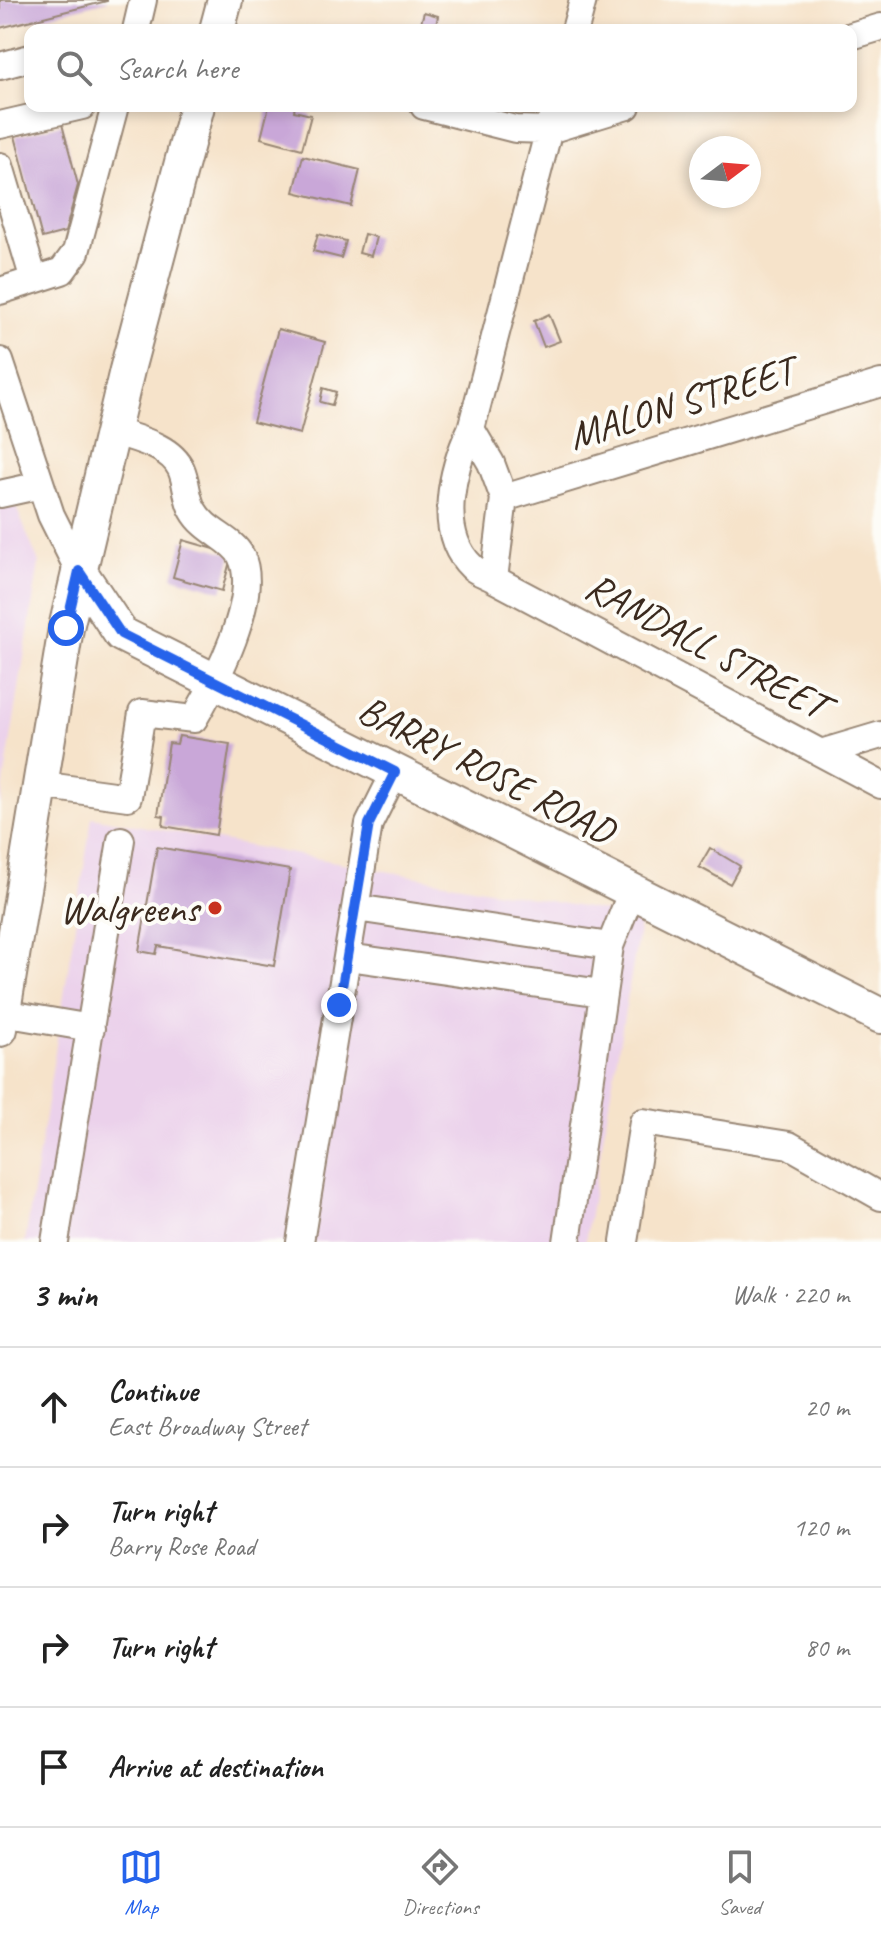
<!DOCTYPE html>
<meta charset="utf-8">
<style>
body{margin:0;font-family:Caveat,sans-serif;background:#f2f2f2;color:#222}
.compass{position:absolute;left:689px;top:136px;width:72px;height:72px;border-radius:50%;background:#fff;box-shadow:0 4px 12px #0003;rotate:74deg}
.stop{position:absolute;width:24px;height:24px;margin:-18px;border:6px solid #2563eb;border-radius:50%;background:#fff}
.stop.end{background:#2563eb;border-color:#fff;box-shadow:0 2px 8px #0008}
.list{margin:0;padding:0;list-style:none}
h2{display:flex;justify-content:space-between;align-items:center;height:104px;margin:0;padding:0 32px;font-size:34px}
h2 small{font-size:26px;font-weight:400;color:#767676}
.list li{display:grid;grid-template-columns:52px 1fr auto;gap:24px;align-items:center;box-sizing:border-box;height:120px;padding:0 32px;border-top:2px solid #e0e0e0}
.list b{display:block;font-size:30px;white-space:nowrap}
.list p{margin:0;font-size:26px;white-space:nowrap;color:#767676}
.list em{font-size:26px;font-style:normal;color:#767676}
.icon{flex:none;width:44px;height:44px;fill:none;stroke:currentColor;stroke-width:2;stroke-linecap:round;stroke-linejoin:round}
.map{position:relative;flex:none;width:881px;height:1242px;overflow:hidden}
.search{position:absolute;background:#fff;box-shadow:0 4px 12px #0003;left:24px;right:24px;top:24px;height:88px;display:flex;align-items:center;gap:20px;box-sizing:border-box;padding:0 28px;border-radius:16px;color:#767676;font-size:30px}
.sheet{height:584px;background:#fff}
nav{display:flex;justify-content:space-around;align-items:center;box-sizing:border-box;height:112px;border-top:2px solid #e0e0e0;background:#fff;font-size:22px;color:#767676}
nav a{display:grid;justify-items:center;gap:4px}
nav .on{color:#2563eb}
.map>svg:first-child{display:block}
.built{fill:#ebd1eb}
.building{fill:#c9a7d8}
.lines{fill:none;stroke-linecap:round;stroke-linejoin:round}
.minor-casing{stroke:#988674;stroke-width:30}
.major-casing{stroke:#988674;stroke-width:38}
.minor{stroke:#fff;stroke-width:26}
.major{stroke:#fff;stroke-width:34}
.route{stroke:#2563eb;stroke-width:10}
.poi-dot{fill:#c8321e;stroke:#fdfcf7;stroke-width:3}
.labels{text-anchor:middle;stroke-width:8;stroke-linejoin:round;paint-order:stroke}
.street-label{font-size:40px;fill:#3b2a1e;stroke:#fdfcf7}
.poi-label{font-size:40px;fill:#3b2a1e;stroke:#fdfcf7;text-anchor:end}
</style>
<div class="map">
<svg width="881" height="1242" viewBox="0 0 881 1242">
<rect width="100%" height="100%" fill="#fdfcf7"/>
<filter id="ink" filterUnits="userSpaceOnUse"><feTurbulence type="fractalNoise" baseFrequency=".0125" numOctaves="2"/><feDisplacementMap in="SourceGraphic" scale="16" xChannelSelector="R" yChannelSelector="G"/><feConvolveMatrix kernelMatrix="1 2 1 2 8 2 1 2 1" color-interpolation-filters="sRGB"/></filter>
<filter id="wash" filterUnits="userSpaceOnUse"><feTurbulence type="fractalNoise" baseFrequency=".006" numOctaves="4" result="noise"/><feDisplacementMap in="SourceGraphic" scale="32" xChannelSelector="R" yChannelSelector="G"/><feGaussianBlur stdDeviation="1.8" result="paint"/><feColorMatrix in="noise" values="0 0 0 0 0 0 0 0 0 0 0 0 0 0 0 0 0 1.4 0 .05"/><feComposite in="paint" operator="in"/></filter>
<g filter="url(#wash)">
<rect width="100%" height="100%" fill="#f6e3ca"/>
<path class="built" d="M0 483 7 485 39 563 0 808Z
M92 817 641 918 585 1242H25Z"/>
<g id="blocks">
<path class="building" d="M0 0H107V1L0 28Z
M424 12 438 16 435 30H419Z
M269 106H295L294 111 311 115 302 149 261 138Z
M62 124 78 185 65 232 42 238 15 136Z
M303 156 360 170 351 206 294 192Z
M318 234 346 241 341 258 313 251Z
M364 234 376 237 371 256 359 253Z
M549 314 560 341 544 347 534 321Z
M278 329 325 342 300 434 253 422Z
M323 388 336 392 332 405 320 402Z
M183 540 232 554 222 591 173 577Z
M179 736 230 744 216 835 163 826 164 816 158 815 169 743 177 744Z
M157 847 290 870 274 966 158 946 156 954 139 951Z
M710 848 740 866 730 884 699 867Z"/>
</g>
</g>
<g filter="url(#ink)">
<use href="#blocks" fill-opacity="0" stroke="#988674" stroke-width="2"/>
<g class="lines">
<defs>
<path id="minor" d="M136 30 143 0
M575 30 583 0
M851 36 881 27
M0 66 30 58
M424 106 515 129 549 130 627 106
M555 106 471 429 491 463 504 498 494 579 881 785
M0 125 82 106
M0 166 34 280
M0 291 62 271 76 252 115 106
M0 361 51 515 79 571
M471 429C453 467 435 532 472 567 477 572 488 575 494 579
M0 494 41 485
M504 498 881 383
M824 752 881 735
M40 785 128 797 142 713 194 719C215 683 261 597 241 556 232 538 205 532 193 510 186 498 187 482 181 469 170 445 135 439 113 431
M356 908 610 946
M348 957 602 993
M3 1013 91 1028
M55 1242 121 840
M300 1242 369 824 395 772
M567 1242 610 946 632 891
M624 1242 643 1122 789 1145 881 1197"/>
<path id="major" d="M217 30 225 0
M79 571 121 634 881 1016
M0 1029 66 628 127 370 197 106"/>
</defs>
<use href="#minor" class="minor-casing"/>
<use href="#major" class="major-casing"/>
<use href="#minor" class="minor"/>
<use href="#major" class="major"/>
</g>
</g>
<g class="lines" filter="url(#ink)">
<path class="route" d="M66 628 79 571 121 634 395 772 369 824 339 1005"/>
</g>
<circle class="poi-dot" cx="215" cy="908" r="8"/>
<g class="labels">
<g class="street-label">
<text transform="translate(681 402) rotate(-17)" y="14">MALON STREET</text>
<text transform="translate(707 645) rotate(28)" y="14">RANDALL STREET</text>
<text transform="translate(487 769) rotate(27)" y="14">BARRY ROSE ROAD</text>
</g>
<g class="poi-label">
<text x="199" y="922">Walgreens</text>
</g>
</g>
</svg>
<svg class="compass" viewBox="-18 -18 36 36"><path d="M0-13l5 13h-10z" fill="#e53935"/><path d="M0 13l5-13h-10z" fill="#767676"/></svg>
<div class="stop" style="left:66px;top:628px"></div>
<div class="stop end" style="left:339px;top:1005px"></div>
<div class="search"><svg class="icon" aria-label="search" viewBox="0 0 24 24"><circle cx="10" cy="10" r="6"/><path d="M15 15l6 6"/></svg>Search here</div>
</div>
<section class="sheet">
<h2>3 min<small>Walk · 220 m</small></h2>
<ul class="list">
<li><svg class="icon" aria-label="ahead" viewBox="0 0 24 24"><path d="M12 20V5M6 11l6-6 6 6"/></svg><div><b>Continue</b><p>East Broadway Street</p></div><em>20 m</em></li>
<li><svg class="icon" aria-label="right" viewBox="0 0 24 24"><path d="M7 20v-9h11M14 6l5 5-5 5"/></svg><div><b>Turn right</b><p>Barry Rose Road</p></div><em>120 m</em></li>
<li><svg class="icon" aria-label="right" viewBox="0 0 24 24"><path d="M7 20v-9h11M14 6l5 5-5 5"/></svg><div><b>Turn right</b></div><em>80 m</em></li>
<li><svg class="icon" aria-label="arrive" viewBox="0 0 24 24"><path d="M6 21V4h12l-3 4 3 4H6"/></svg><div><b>Arrive at destination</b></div></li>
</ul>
</section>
<nav>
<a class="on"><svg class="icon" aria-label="map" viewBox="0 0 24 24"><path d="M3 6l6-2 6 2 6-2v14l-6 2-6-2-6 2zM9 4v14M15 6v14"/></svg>Map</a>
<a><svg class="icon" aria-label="directions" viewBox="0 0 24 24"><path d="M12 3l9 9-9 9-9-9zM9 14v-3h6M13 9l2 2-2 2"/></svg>Directions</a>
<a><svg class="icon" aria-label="saved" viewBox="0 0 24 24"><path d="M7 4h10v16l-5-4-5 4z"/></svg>Saved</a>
</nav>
